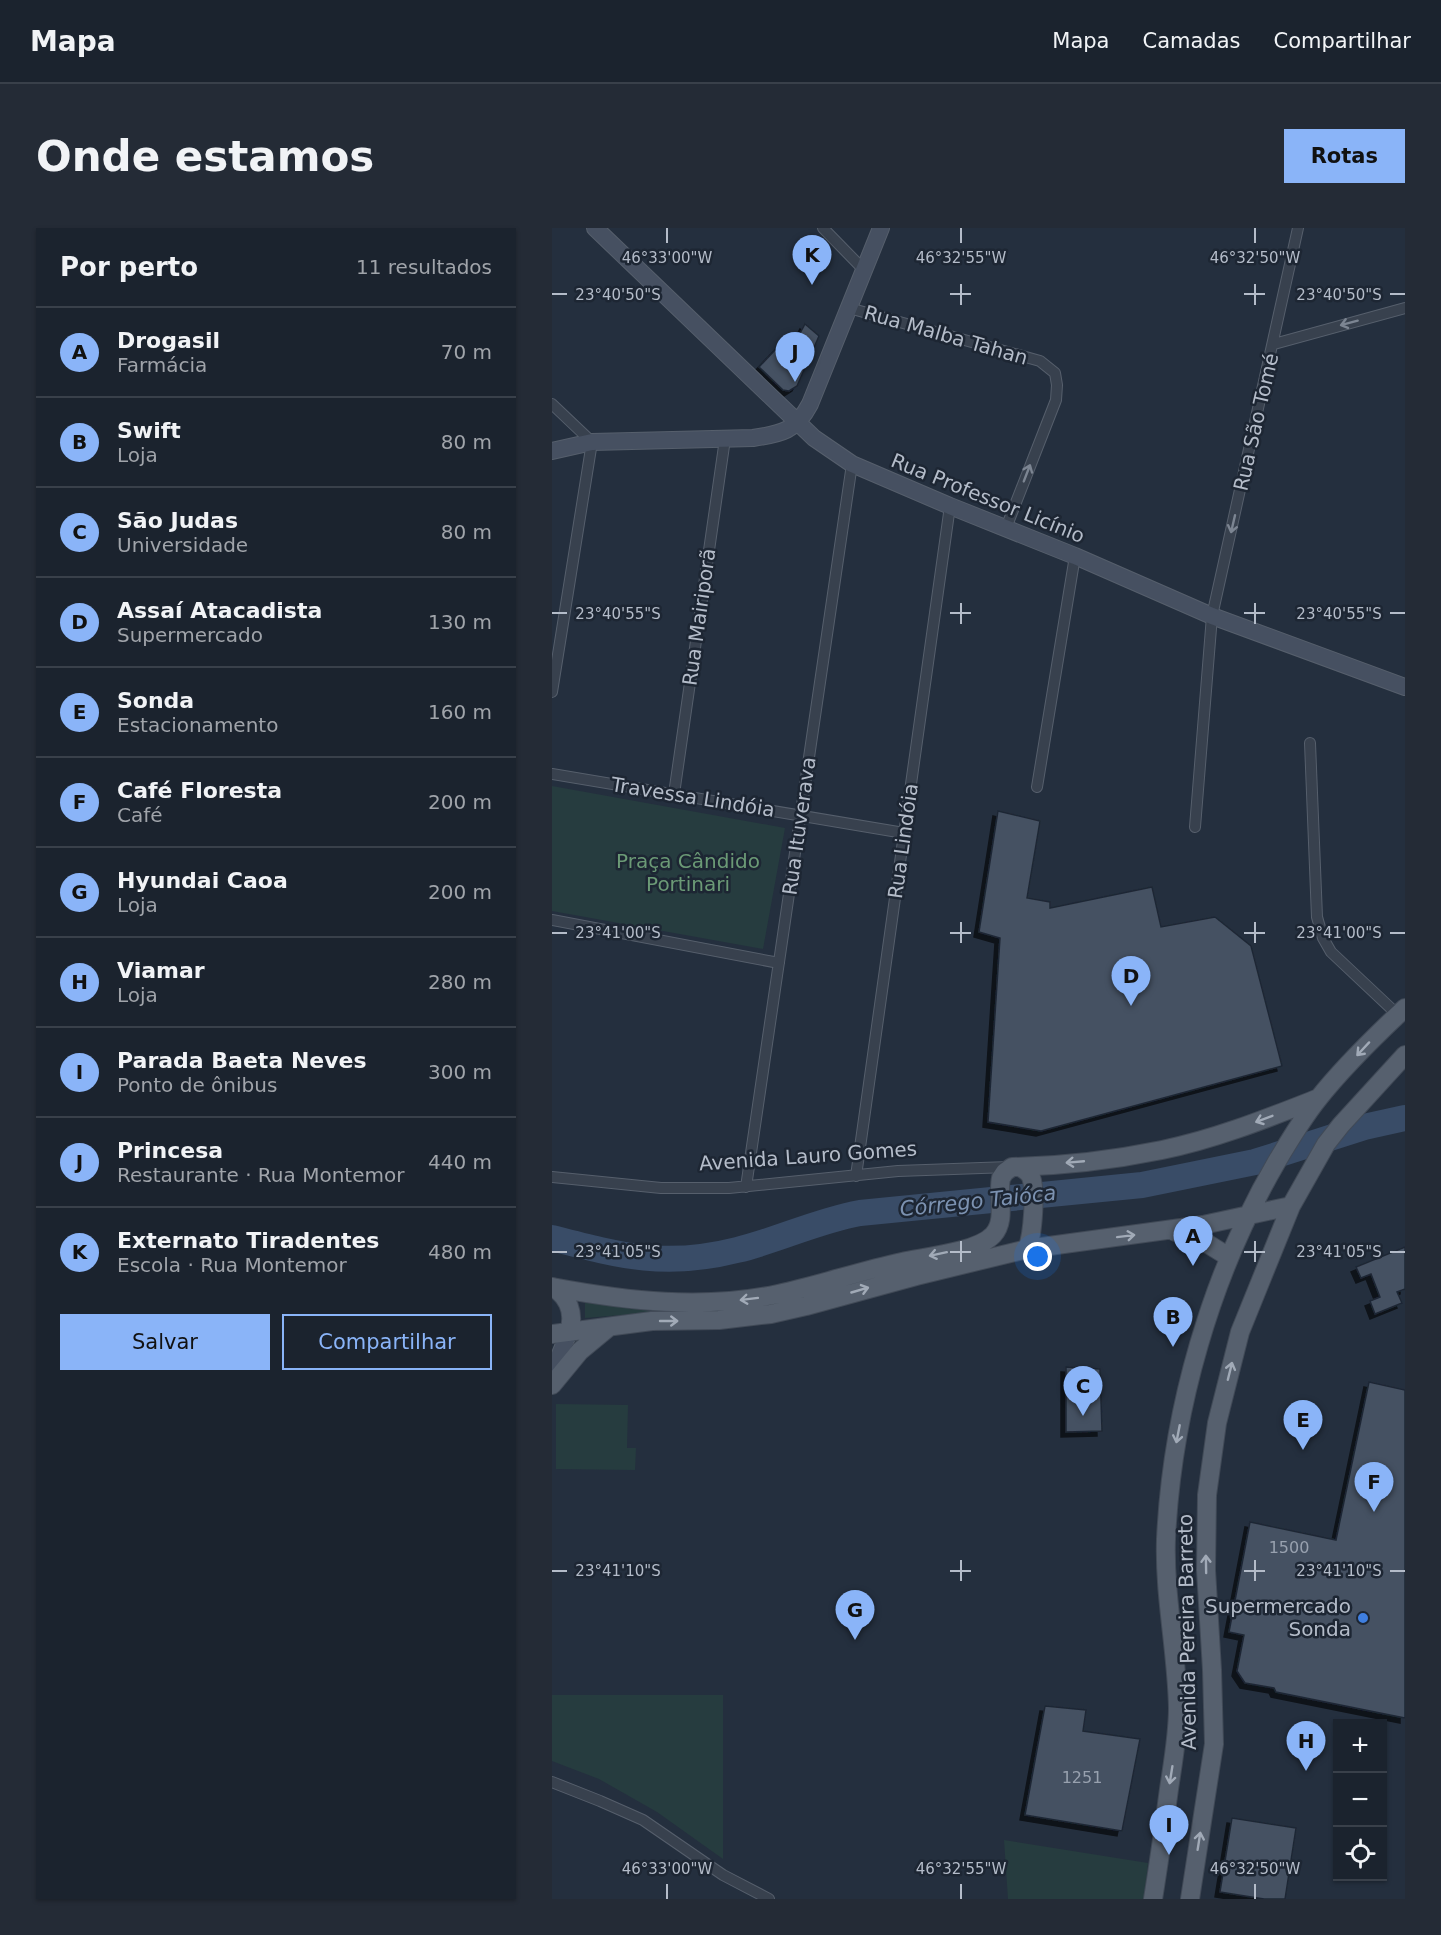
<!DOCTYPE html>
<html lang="pt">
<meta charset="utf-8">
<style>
body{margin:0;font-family:"DejaVu Sans",sans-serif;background:#242b36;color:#f1f3f6}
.controls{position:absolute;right:18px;bottom:18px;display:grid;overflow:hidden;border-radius:0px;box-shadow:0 2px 4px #0004}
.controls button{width:54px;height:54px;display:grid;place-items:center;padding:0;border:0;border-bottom:2px solid #39404a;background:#1b232e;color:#f1f3f6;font:30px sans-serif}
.you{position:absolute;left:486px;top:1029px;width:21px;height:21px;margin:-15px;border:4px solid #fff;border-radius:50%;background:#1a73e8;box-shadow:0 0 0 9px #1a73e833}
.badge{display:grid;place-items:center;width:39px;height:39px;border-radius:50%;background:#8ab4f8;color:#111;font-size:20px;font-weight:700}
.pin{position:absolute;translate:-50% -50px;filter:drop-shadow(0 2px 3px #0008)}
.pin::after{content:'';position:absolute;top:32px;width:21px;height:18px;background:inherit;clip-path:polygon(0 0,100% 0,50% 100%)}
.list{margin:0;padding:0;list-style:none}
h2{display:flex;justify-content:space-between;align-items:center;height:78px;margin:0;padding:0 24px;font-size:26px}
h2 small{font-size:20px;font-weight:400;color:#a0a4aa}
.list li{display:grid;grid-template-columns:39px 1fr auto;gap:18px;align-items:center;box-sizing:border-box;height:90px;padding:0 24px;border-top:2px solid #39404a}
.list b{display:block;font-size:22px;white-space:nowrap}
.list p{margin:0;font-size:20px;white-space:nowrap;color:#a0a4aa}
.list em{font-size:20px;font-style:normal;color:#a0a4aa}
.actions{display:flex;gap:12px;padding:18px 24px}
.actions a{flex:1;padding:14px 0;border:2px solid #8ab4f8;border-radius:0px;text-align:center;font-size:21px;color:#8ab4f8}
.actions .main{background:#8ab4f8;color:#111}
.icon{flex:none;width:33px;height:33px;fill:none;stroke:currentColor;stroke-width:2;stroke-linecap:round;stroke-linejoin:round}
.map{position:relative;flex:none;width:853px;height:1671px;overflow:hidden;border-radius:0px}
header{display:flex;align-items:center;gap:36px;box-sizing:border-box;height:84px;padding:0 30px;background:#1b232e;border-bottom:2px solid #39404a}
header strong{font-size:28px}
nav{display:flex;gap:33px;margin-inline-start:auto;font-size:21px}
.intro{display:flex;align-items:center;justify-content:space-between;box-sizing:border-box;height:144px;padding:0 36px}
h1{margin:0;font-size:42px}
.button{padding:15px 27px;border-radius:0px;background:#8ab4f8;color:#111;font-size:21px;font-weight:700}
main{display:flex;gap:36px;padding:0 36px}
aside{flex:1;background:#1b232e;border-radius:0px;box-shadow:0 2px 4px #0004}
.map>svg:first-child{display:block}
.green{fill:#263c3f}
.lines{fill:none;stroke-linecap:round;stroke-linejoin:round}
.river{stroke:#394c67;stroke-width:26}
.building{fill:#455162;stroke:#1f2835;stroke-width:1.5;filter:url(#shadow)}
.street-casing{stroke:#565f6c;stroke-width:12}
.secondary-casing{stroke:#565f6c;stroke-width:18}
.primary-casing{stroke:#414a57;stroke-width:20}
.street{stroke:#38414e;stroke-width:10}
.secondary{stroke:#465061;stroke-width:16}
.primary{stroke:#56606e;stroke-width:18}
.oneway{stroke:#7c8592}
.oneway2{stroke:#a1aab7}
.ticks{fill:none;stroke:#b4bcc9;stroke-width:2}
.shop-dot{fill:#3f7fe0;stroke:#1d2633;stroke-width:2}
.labels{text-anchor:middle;stroke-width:5;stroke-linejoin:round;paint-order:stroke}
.number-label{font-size:16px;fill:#98a1af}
.street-label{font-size:20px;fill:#b4bcc9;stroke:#1d2633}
.park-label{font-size:20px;fill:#6b9a76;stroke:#1d2633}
.poi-label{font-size:20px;fill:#b4bcc9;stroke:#1d2633;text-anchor:end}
.water-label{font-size:21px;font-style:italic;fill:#7c92b1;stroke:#1d2633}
.ticks-label{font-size:15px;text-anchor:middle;fill:#b4bcc9;stroke:#1d2633;stroke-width:5;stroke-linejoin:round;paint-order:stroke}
</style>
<header>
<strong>Mapa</strong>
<nav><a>Mapa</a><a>Camadas</a><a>Compartilhar</a></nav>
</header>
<div class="intro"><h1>Onde estamos</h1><a class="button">Rotas</a></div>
<main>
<aside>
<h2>Por perto<small>11 resultados</small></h2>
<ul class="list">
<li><span class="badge">A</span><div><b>Drogasil</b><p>Farmácia</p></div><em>70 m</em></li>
<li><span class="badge">B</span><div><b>Swift</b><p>Loja</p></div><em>80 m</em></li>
<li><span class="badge">C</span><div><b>São Judas</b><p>Universidade</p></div><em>80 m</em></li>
<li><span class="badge">D</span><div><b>Assaí Atacadista</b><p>Supermercado</p></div><em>130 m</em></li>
<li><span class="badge">E</span><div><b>Sonda</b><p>Estacionamento</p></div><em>160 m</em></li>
<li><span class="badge">F</span><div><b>Café Floresta</b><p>Café</p></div><em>200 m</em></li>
<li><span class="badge">G</span><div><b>Hyundai Caoa</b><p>Loja</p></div><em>200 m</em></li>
<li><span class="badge">H</span><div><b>Viamar</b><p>Loja</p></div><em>280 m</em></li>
<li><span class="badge">I</span><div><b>Parada Baeta Neves</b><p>Ponto de ônibus</p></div><em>300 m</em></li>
<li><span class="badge">J</span><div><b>Princesa</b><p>Restaurante · Rua Montemor</p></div><em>440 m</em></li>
<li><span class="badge">K</span><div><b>Externato Tiradentes</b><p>Escola · Rua Montemor</p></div><em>480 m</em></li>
</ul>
<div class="actions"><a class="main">Salvar</a><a>Compartilhar</a></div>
</aside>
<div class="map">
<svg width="853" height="1671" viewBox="0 0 853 1671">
<defs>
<filter id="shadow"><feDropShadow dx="-5" dy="5" stdDeviation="0" flood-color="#0009"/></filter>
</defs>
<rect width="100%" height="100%" fill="#242f3e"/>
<path class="green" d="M0 558 233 600 211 721 0 683Z
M33 1074 107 1084 33 1090Z
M4 1176 76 1177 75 1220H84L83 1242 4 1241Z
M0 1467H171V1631L105 1584 47 1551 0 1533Z
M452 1612 596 1635 592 1671H456Z"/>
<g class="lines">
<path class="river" d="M0 1010C69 1028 114 1040 185 1022 227 1012 264 993 308 985L590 957 703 934 812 899 853 890"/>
</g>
<path class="building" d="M253 96 267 108 245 158 237 163 231 162 207 139 237 107 246 109Z
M446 583 488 593 475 670 498 674V680L600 659 609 699 663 689 699 718 730 838 489 903 436 894 448 710 427 704Z
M853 1019V1061L845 1064 850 1075 823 1086 818 1073 828 1069 819 1046 809 1050 804 1039Z
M514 1139 548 1141 550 1203 514 1204Z
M817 1154 853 1162V1490L724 1464 722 1460 693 1455 685 1443 692 1407 677 1404 698 1294 784 1312Z
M493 1478 534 1482 531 1503 588 1511 570 1603 473 1587Z
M680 1590 744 1600 733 1671H712L668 1664Z"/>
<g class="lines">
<defs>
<path id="street" d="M271 0 312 42
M297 80 488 133 503 145 505 157 504 172 454 300
M722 116 853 80
M0 176 40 214 0 464
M758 515 765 689 771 710 779 724 846 787
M0 546 352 605
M485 559 523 328
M122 566 173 211
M643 599 660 388 746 0
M0 692 227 735
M304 948 398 278
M0 949 109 960H177L346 943 457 939
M194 959 300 236
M0 1554 48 1573 91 1592 171 1647 217 1671"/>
<path id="secondary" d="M43 0 262 210 300 236 398 278 523 328 660 388 853 459
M0 223 40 214 201 210C229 206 244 203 258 176L329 0
M0 1146 17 1104"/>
<path id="primary" d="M468 939C473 942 477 944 479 949 484 963 481 1007 475 1021
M623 1004 643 1008 677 1029
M0 1059C76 1073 150 1082 226 1066 268 1057 308 1043 350 1034 373 1029 425 1024 441 1007 455 992 445 968 449 950L453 944 460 939C510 938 561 932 610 922 664 911 716 890 767 870
M1 1059C16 1069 23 1085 17 1104
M0 1106 100 1093 167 1092 219 1086 254 1078 364 1048 475 1021 651 997 739 978
M0 1157 28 1123 57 1099
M601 1671C607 1634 612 1598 617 1561 621 1534 626 1507 626 1480 625 1424 612 1367 614 1311 620 1182 659 1047 724 935 737 913 750 891 766 871 792 838 822 809 853 780
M638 1671 662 1516 660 1442 654 1342 655 1267 665 1195 688 1104 739 978 774 916 789 897 853 827"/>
</defs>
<use href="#street" class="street-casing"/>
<use href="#secondary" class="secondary-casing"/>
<use href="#primary" class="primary-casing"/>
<use href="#street" class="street"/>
<use href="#secondary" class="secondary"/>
<use href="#primary" class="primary"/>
</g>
<defs><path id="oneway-shaft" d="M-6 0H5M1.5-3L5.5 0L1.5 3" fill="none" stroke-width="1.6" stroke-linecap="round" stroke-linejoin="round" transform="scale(1.5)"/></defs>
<g class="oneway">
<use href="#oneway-shaft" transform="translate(797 95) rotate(165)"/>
<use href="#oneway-shaft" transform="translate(475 245) rotate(-69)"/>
<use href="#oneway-shaft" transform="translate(681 296) rotate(103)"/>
</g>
<g class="oneway2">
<use href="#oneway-shaft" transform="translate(811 821) rotate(133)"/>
<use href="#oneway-shaft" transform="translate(712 891) rotate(159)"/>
<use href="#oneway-shaft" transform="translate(523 934) rotate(175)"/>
<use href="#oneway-shaft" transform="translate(574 1008) rotate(-7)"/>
<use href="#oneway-shaft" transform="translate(386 1026) rotate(168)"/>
<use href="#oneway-shaft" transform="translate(308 1062) rotate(-16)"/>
<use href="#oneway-shaft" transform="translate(197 1071) rotate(173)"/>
<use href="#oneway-shaft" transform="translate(117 1093)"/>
<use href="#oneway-shaft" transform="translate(678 1143) rotate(-76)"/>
<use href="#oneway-shaft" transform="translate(626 1206) rotate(101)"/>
<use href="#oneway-shaft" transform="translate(654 1336) rotate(-91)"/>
<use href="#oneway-shaft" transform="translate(619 1547) rotate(99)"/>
<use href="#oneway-shaft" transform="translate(647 1613) rotate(-81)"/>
</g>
<path class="ticks" d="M115 0V15M409 0V15M703 0V15M409 56V77M703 56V77M0 66H15M398 66H419M692 66H713M838 66H853M409 375V396M703 375V396M0 385H15M398 385H419M692 385H713M838 385H853M409 694V715M703 694V715M0 705H15M398 705H419M692 705H713M838 705H853M409 1013V1034M703 1013V1034M0 1024H15M398 1024H419M692 1024H713M838 1024H853M409 1332V1353M703 1332V1353M0 1343H15M398 1343H419M692 1343H713M838 1343H853M115 1656V1671M409 1656V1671M703 1656V1671"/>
<circle class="shop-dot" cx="811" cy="1390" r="6"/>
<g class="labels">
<g class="number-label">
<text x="737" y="1325">1500</text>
<text x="530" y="1555">1251</text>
</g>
<g class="street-label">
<text transform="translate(394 107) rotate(16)" y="7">Rua Malba Tahan</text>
<text transform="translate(704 194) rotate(-77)" y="7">Rua São Tomé</text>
<text transform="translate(436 270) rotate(22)" y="7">Rua Professor Licínio</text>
<text transform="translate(147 389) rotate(-82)" y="7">Rua Mairiporã</text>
<text transform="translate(141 569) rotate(9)" y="7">Travessa Lindóia</text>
<text transform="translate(247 598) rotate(-82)" y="7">Rua Ituverava</text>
<text transform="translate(351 613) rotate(-82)" y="7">Rua Lindóia</text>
<text transform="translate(256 928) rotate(-4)" y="7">Avenida Lauro Gomes</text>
<text transform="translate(635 1404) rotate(-91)" y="7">Avenida Pereira Barreto</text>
</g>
<g class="park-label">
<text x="136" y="640">Praça Cândido<tspan x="136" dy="23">Portinari</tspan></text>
</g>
<g class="poi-label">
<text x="799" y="1385">Supermercado<tspan x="799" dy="23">Sonda</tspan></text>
</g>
<g class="water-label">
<text transform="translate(426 973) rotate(-6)" y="7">Córrego Taióca</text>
</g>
</g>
<g class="ticks-label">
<text x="115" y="35">46°33'00"W</text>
<text x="409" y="35">46°32'55"W</text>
<text x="703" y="35">46°32'50"W</text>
<text x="66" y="72">23°40'50"S</text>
<text x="787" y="72">23°40'50"S</text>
<text x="66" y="391">23°40'55"S</text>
<text x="787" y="391">23°40'55"S</text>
<text x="66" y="710">23°41'00"S</text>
<text x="787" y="710">23°41'00"S</text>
<text x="66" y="1029">23°41'05"S</text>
<text x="787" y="1029">23°41'05"S</text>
<text x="66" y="1348">23°41'10"S</text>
<text x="787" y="1348">23°41'10"S</text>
<text x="115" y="1646">46°33'00"W</text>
<text x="409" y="1646">46°32'55"W</text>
<text x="703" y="1646">46°32'50"W</text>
</g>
</svg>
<div class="controls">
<button>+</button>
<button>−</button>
<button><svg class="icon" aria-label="locate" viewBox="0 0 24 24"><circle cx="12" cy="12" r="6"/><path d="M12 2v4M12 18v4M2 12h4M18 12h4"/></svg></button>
</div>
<div class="you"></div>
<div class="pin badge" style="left:641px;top:1038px">A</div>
<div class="pin badge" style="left:621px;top:1119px">B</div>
<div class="pin badge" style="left:531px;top:1188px">C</div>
<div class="pin badge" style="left:579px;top:778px">D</div>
<div class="pin badge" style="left:751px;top:1222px">E</div>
<div class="pin badge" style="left:822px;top:1284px">F</div>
<div class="pin badge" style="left:303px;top:1412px">G</div>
<div class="pin badge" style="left:754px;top:1543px">H</div>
<div class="pin badge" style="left:617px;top:1627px">I</div>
<div class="pin badge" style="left:243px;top:154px">J</div>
<div class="pin badge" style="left:260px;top:57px">K</div>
</div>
</main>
